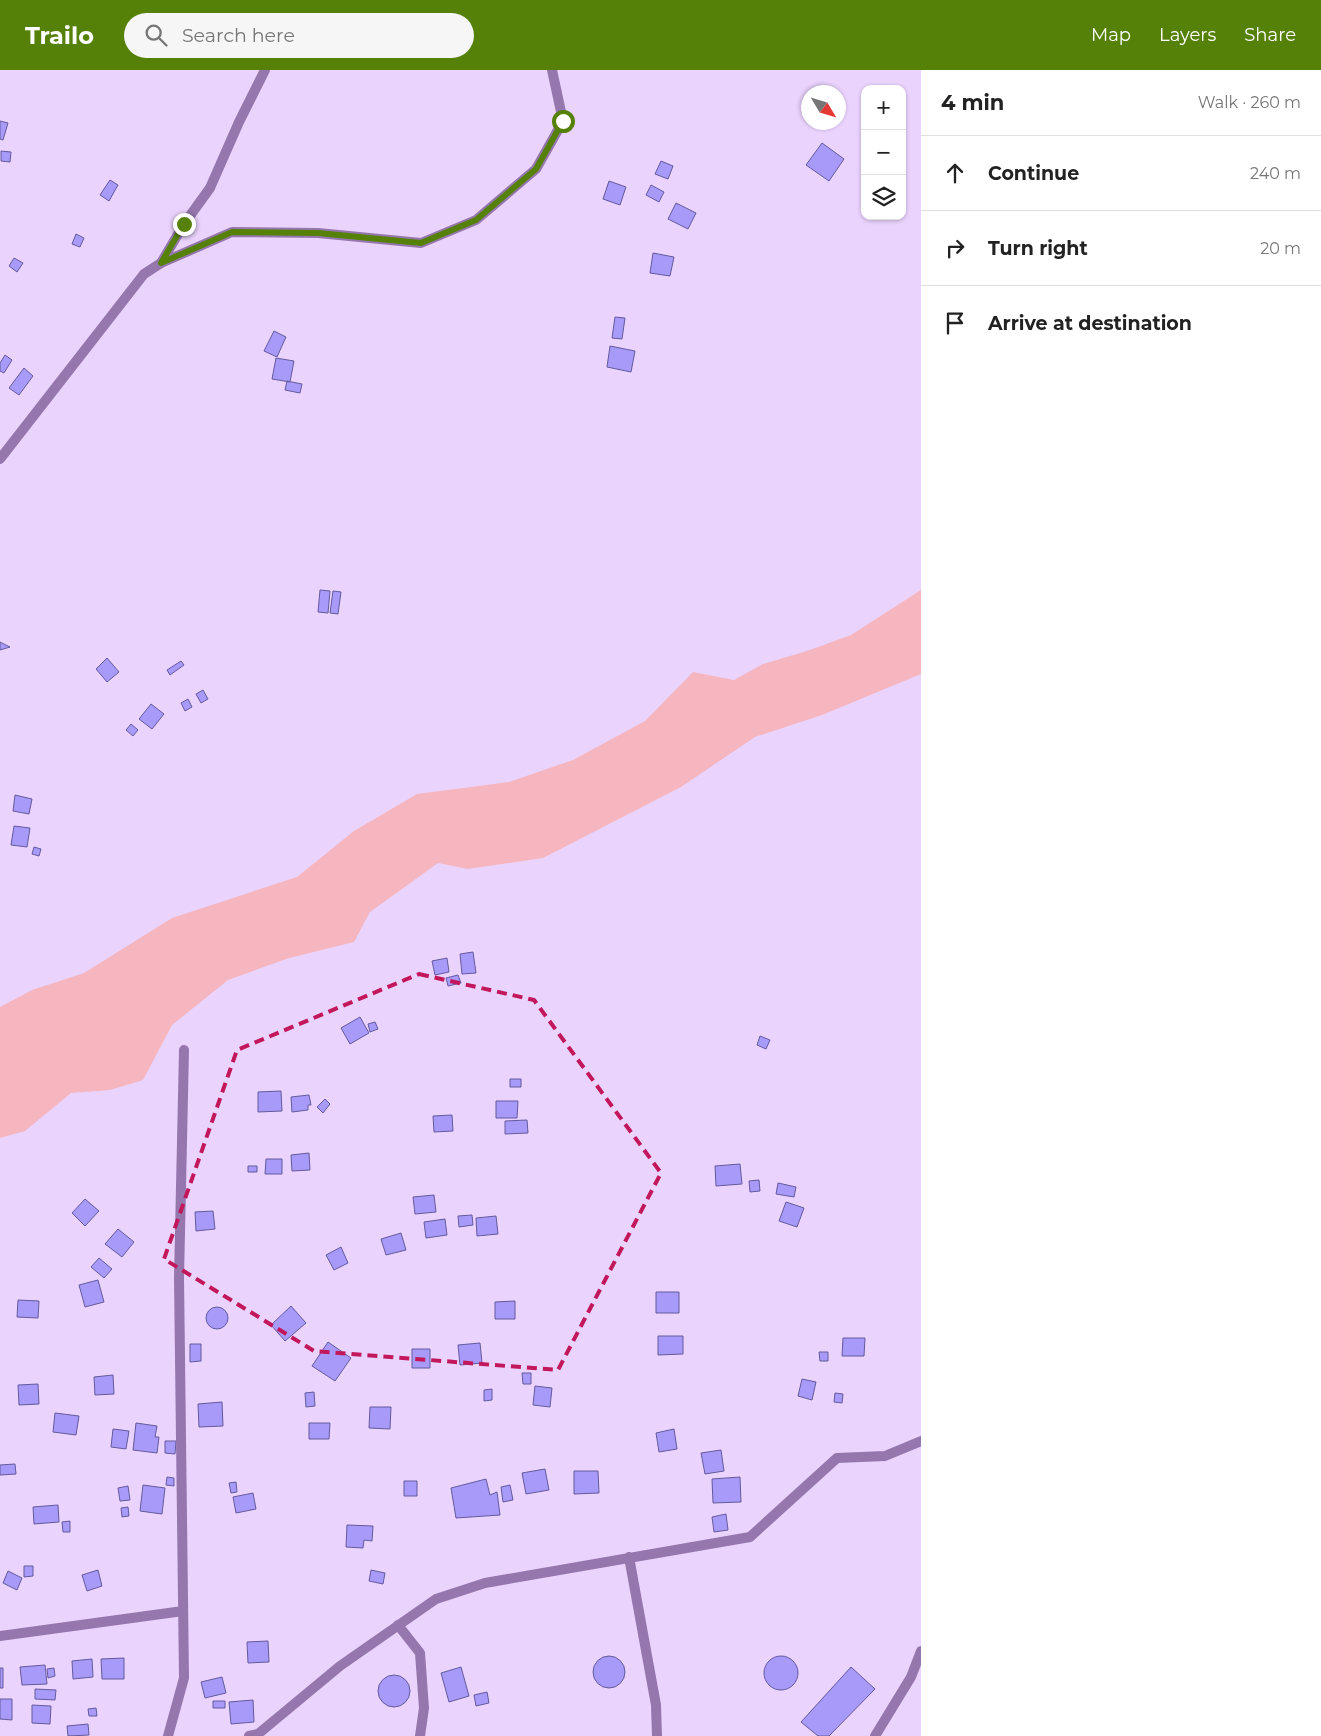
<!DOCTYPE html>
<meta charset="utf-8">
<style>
body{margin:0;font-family:Montserrat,sans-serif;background:#f6f6f6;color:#222}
.controls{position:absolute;right:15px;top:15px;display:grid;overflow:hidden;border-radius:10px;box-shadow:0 1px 4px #0004}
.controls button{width:45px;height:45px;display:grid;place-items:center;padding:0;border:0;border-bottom:1px solid #e0e0e0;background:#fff;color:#222;font:25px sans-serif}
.compass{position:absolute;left:801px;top:15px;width:45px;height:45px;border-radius:50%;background:#fff;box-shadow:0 1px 4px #0004;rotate:128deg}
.stop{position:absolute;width:15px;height:15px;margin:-11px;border:4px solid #568109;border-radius:50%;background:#fff}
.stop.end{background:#568109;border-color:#fff;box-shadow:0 1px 5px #0008}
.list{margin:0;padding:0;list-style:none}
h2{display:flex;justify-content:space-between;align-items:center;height:65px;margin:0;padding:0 20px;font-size:21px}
h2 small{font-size:16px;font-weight:400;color:#767676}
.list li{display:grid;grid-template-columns:32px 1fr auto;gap:15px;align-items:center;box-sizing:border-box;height:75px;padding:0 20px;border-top:1px solid #e0e0e0}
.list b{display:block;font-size:19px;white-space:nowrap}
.list em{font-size:16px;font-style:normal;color:#767676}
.icon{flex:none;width:28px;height:28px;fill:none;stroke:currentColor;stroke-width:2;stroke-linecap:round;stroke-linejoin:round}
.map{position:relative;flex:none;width:921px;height:1666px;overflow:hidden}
header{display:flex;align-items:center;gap:30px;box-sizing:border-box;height:70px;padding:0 25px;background:#568109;color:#fff}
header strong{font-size:24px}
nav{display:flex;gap:28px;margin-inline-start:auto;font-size:18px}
.search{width:350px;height:45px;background:#f6f6f6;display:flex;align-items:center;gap:12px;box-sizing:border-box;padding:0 18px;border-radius:28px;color:#767676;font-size:19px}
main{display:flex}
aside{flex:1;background:#fff}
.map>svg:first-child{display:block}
.green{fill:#f6b6bf}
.building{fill:#a89af9;stroke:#645a9d}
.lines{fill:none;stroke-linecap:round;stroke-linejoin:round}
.minor{stroke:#9576ad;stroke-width:10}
.tertiary{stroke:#9576ad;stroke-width:10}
.route{stroke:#568109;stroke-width:6}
.marked{fill:none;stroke:#c2185b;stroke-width:4;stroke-dasharray:10 6;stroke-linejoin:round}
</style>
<header>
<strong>Trailo</strong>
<div class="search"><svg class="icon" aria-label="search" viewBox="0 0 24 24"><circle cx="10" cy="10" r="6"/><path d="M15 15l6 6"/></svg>Search here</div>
<nav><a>Map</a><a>Layers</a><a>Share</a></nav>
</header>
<main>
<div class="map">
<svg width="921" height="1666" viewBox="0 0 921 1666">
<rect width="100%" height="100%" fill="#ead3fd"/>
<path class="green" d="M921 520V604L822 645 755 667 681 717 543 788 468 799 438 793 370 842 354 872 289 888 228 910 172 955 143 1010 110 1020 71 1023 25 1061 0 1068V937L32 920 84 903 172 848 297 807 354 761 417 724 509 712 573 690 645 651 693 602 734 610 763 594 807 581 851 565Z"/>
<path class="building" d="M0 51 8 53 3 70 0 69Z
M822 73 844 89 829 111 806 95Z
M1 81 11 82 10 92 1 91Z
M661 91 673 96 668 109 655 104Z
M110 110 118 115 109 131 100 125Z
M609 111 626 117 620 135 603 129Z
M651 115 664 122 659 132 646 125Z
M676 133 696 143 688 159 668 149Z
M76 164 84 168 80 177 72 174Z
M653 183 674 187 670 206 650 203Z
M14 188 23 193 17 202 9 196Z
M615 247 625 248 622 269 612 268Z
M274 261 286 267 277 287 264 281Z
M610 276 635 281 631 302 607 297Z
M5 285 12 290 4 303 0 301V293Z
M276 288 294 291 290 312 272 309Z
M24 298 33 306 19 325 9 318Z
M287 311 302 314 300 323 285 320Z
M320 520 330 521 328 543 318 542Z
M333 521 341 522 338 544 330 543Z
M0 572 10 577 0 580Z
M107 588 119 602 107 612 96 599Z
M181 591 184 595 170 605 167 600Z
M203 620 208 629 201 633 196 624Z
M188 629 192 637 185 641 181 633Z
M151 634 164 644 152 659 139 649Z
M131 654 138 660 133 666 126 660Z
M15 725 32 729 29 744 13 741Z
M14 756 30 758 27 777 11 775Z
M34 777 41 779 39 786 32 784Z
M473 882 476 903 462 904 460 884Z
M447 888 449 902 435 905 432 891Z
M458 905 461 913 448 916 446 908Z
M360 947 369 963 350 974 341 958Z
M375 952 378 959 370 962 368 954Z
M760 966 770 970 766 979 757 975Z
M510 1009H521V1017H510Z
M281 1021 282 1041 258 1042V1022Z
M309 1025 311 1035H308V1040L292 1042 291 1027Z
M325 1029 330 1034 323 1043 317 1037Z
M496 1031H518L517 1048H496Z
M452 1045 453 1061 434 1062 433 1046Z
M527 1050 528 1063 505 1064V1051Z
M309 1083 310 1100 292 1101 291 1085Z
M266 1089H282V1104H265Z
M740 1094 742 1114 716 1116 715 1096Z
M248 1096H257V1102H248Z
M759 1110 760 1121 750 1122 749 1111Z
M778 1113 796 1117 794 1127 776 1124Z
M434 1125 436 1142 415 1144 413 1127Z
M85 1129 99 1141 85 1156 72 1143Z
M786 1132 804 1138 797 1157 779 1151Z
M213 1141 215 1159 196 1161 195 1142Z
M472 1145 473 1155 459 1157 458 1146Z
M496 1146 498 1164 477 1166 476 1148Z
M445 1149 447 1165 426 1168 424 1152Z
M118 1159 134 1172 122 1187 105 1174Z
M401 1163 406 1180 386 1185 381 1169Z
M341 1177 348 1193 334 1200 326 1185Z
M99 1188 112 1199 104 1208 91 1197Z
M98 1210 104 1232 85 1237 79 1215Z
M656 1222H679V1243H656Z
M18 1230 39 1231 38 1248 17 1247Z
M515 1231V1249H495V1232Z
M291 1236 306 1253 285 1271 271 1255Z
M206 1248a11 11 0 1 1 22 0a11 11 0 1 1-22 0Z
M658 1266H683V1284L658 1285Z
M843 1268H865L864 1286H842Z
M328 1272 351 1288 335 1311 312 1296Z
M480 1273 482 1293 460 1295 458 1275Z
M190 1274H201V1291L190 1292Z
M412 1279H430V1298H412Z
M819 1282H828V1291H820Z
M522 1303H531V1314H523Z
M113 1305 114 1324 95 1325 94 1307Z
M802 1309 816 1312 812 1330 798 1326Z
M38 1314 39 1334 19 1335 18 1315Z
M535 1316 552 1318 550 1337 533 1335Z
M492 1319V1330L484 1331V1320Z
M314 1322 315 1336 306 1337 305 1323Z
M835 1323 843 1324 842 1333 834 1332Z
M222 1332 223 1356 199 1357 198 1334Z
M370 1337H391L390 1359 369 1358Z
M55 1343 79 1346 76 1365 53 1362Z
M136 1353 157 1356 155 1367H159L157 1383 133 1380Z
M309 1353H330L329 1369H309Z
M113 1359 129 1361 126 1379 111 1377Z
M674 1359 677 1379 659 1382 656 1363Z
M165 1371H176L175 1384 165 1383Z
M721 1380 724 1401 705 1404 701 1383Z
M15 1394 16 1404 0 1405V1395Z
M545 1399 549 1420 526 1424 522 1403Z
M574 1401H598L599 1423 574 1424Z
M167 1407 174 1408V1416L166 1415Z
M740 1407 741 1432 713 1433 712 1409Z
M486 1409 490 1425 497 1422 500 1445 456 1448 451 1418Z
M404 1411H417V1426H404Z
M236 1412 237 1422 231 1423 229 1413Z
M143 1415 165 1418 162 1444 140 1441Z
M510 1415 513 1430 503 1432 501 1417Z
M128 1416 130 1430 120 1431 118 1418Z
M253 1423 256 1439 236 1443 233 1427Z
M58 1435 59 1452 34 1454 33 1437Z
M128 1437 129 1446 122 1447 121 1438Z
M726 1444 728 1460 714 1462 712 1447Z
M70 1451V1462H63L62 1452Z
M347 1455 373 1456 372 1471 364 1470 363 1478 346 1477Z
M24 1496H33V1506L24 1507Z
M98 1500 102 1516 87 1521 82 1505Z
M371 1500 385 1503 383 1514 369 1511Z
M8 1501 22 1508 17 1520 3 1513Z
M268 1571 269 1592 248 1593 247 1572Z
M764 1603a17 17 0 1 1 34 0a17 17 0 1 1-34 0Z
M593 1602a16 16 0 1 1 32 0a16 16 0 1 1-32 0Z
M124 1588V1609H102L101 1589Z
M92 1589 93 1607 73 1609 72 1591Z
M45 1595 47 1614 22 1615 20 1597Z
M461 1597 469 1626 449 1632 441 1603Z
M851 1597 875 1619 829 1666H818L801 1652Z
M0 1598H3V1618H0Z
M54 1598 55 1606 48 1608 47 1599Z
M378 1621a16 16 0 1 1 32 0a16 16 0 1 1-32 0Z
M222 1607 226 1623 205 1628 201 1612Z
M35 1619 56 1620 55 1630 35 1629Z
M487 1622 489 1633 476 1636 474 1625Z
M0 1629H12V1650L0 1649Z
M253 1630 254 1652 231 1654 229 1632Z
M213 1631H225V1638H213Z
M32 1635 51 1636 50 1654 32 1653Z
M96 1638 97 1646H89L88 1639Z
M88 1654 89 1665 68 1666 67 1656Z"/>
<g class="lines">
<path class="minor" d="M161 193 184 154 210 118 239 52 265 0
M629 1487 656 1635 657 1666
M398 1555 420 1583 424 1638 420 1666
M0 1566 183 1541
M168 1666 184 1608 179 1208 184 980
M249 1666 258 1664 340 1596 436 1529 485 1513 750 1467 837 1388 885 1386 921 1371
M875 1666 911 1607 921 1581"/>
<path class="tertiary" d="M0 389 144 204 161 193 232 162 318 163 421 173 476 150 536 99 563 51 552 0"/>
</g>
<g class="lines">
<path class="route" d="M184 154 161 193 232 162 318 163 421 173 476 150 536 99 563 51"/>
</g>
<path class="marked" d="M419 904 534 930 661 1103 558 1300 314 1281 164 1189 237 980Z"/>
</svg>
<div class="controls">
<button>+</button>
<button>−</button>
<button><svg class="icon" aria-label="layers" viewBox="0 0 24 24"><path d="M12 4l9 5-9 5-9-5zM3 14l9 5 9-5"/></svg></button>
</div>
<svg class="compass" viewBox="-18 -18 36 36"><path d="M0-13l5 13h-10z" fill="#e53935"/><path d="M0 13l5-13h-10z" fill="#767676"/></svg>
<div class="stop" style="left:563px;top:51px"></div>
<div class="stop end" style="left:184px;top:154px"></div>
</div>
<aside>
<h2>4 min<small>Walk · 260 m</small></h2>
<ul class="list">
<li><svg class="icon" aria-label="ahead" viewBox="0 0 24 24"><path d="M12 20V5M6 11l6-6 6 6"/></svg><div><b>Continue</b></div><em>240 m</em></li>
<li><svg class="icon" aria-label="right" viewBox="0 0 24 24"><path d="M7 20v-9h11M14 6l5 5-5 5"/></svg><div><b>Turn right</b></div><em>20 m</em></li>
<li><svg class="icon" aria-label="arrive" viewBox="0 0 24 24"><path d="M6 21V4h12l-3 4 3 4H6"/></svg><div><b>Arrive at destination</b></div></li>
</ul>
</aside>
</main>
